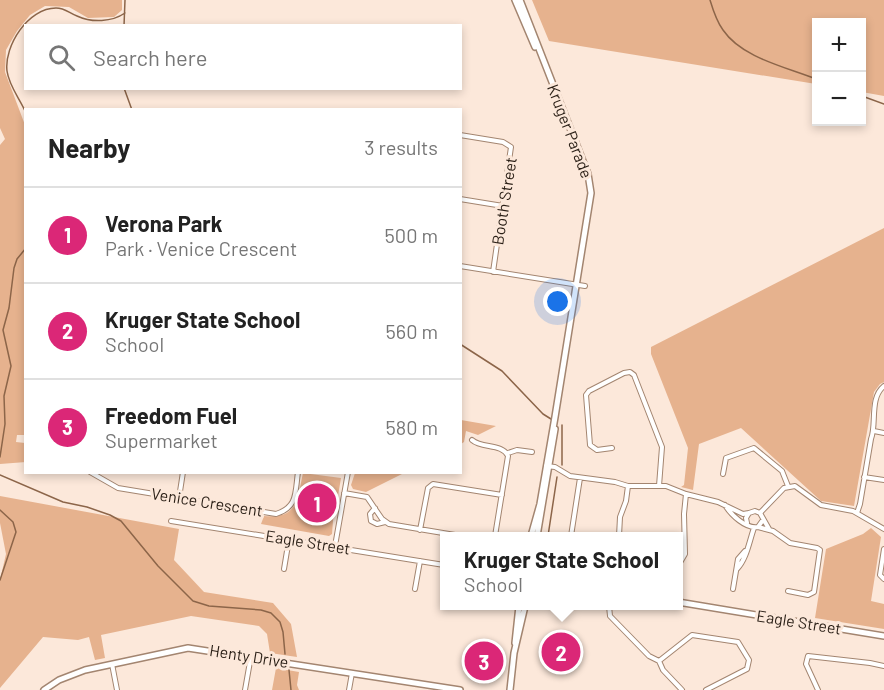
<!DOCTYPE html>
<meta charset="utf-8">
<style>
body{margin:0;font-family:Barlow,sans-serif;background:#f2f2f2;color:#222}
.controls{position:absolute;right:18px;top:18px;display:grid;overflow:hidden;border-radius:0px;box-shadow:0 3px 9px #0003}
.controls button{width:54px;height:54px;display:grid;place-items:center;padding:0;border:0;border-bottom:2px solid #e0e0e0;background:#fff;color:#222;font:30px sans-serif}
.you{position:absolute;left:558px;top:302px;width:21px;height:21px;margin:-15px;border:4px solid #fff;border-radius:50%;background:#1a73e8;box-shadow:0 0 0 9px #1a73e833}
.badge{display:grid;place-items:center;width:39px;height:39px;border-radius:50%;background:#db2777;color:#fff;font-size:20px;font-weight:700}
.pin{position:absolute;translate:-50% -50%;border:3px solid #fff;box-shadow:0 2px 6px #0006}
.popup{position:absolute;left:440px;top:532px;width:243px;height:78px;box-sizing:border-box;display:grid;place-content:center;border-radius:0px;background:#fff;filter:drop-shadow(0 2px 4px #0005);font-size:20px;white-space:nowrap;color:#767676}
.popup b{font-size:22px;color:#222}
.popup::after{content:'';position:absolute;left:50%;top:100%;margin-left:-12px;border:12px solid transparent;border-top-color:#fff}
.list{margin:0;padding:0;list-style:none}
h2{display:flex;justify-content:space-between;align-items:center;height:78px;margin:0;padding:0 24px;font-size:26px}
h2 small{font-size:20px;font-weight:400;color:#767676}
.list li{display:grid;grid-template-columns:39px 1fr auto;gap:18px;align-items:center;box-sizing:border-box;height:96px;padding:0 24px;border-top:2px solid #e0e0e0}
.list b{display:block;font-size:22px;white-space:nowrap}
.list p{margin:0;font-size:20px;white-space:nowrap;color:#767676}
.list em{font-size:20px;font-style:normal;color:#767676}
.icon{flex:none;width:33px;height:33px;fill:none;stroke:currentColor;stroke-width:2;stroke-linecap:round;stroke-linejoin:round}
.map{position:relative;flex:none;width:884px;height:690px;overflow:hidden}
.search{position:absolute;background:#fff;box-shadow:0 3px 9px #0003;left:24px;top:24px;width:438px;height:66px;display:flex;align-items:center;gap:15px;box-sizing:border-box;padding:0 21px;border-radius:0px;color:#767676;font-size:22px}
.panel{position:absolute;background:#fff;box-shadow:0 3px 9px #0003;left:24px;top:108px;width:438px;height:366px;border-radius:0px}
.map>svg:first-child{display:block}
.green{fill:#e6b28e}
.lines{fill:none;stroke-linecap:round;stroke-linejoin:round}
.stream{stroke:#8c6549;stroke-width:1.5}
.street-casing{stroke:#a38570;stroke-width:6}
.secondary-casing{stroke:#a38570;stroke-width:8}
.street{stroke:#fff;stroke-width:4}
.secondary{stroke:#fff;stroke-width:5}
.labels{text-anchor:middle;stroke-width:6;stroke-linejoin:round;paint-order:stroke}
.street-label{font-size:16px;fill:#291e15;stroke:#fce8da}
</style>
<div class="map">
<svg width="884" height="690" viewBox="0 0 884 690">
<rect width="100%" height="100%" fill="#fce8da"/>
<path class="green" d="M0 0H122V10L114 17 88 18 69 7 45 6 30 15 17 31 6 50 5 72 25 125 26 435H17L16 442 25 443 26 462 0 464V145L5 139 0 128Z
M532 0H884V96L862 92V22H816V84L549 41Z
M884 228V382L880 384 874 392 854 506 821 501 741 428 699 444 693 490 681 487 684 485 688 448 651 354V347Z
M461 420 496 426 478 435 466 431 464 442 461 444Z
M303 473 341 478 337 502 334 508 332 534 329 536 261 524 264 516C298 519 297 500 303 473Z
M355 473V472L404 473 366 492 353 489 351 485Z
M0 496 179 529 174 560 204 592 273 603 291 624 297 657 270 653 267 634 259 626 191 616 101 635 105 658 95 660 89 637 78 640 43 637 0 688V580L6 554 0 523Z
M871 528 881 537 871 601 884 604V629L815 618 826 549 863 534Z
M276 668 299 672 297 685 299 690H272Z"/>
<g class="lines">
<path class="stream" d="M710 0C713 10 717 22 723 30 742 58 786 67 816 79
M124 26 125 0
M124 88 132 110
M862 96 884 104
M26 113C20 99 9 86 7 71 4 46 28 8 56 8 65 8 69 13 77 16 92 23 112 22 125 13
M460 344 502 371 543 414 551 419
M0 457 5 424 4 396 11 366 3 330 9 308 14 268 17 259 26 248
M562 465V425
M0 475 63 502 87 507 110 515 121 521 158 566 193 601 209 606 261 610 271 613 280 622 283 632 285 654
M0 510 13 522 16 532 0 580
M548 536 557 477
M552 606 556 613
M289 670 291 690"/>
<defs>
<path id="street" d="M460 135 503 142 511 147 493 272
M460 199 503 206
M460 266 585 286
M874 431 884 433
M472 440C482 449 502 443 508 456L495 536
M612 448 597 450 590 445 586 395 589 391 624 373 630 372 634 375 662 447 659 486
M508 453 517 450 532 452
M546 466 555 467 570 476 615 482 628 486H666L686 494 718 502 743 514 749 513
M90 472 118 488 276 514C298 507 295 493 298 472
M723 474 726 458 754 448 782 471 788 486
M864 477 884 480
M344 493 367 497 382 519 389 524 461 536
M179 498 183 472
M725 505C731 515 746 529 758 527L763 520
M375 508 370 514 371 521 377 524 385 522
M760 513 784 488 795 486 821 505 853 511 884 529
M760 513 769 529
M857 513 860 504 871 439C877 424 869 398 884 386
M171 521 444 565
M747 523 746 518 749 513 755 511 760 513
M758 527 773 531 790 543 817 548 820 550 814 592 808 595 788 591
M420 530 428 488 433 484 502 495
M571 536 580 478
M619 536 620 517 626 501 628 486
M335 546 348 472
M884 549 880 575 884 579
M678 566 685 554 684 514 686 494
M284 569 289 539
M737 569C747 558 749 542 754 528
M415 589 420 561
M733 589 738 559 745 551
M609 606 610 616 649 656 659 661 663 670 682 690
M659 661 692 635 738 642 749 660 747 669 706 690
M112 664 117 690
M245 690 251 656
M349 690 352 673
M818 690 806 664 808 656 870 663 884 666"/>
<path id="secondary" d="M515 0 535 47
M520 0 588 174 591 193 555 417 540 504 531 536
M537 536 555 429
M678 602 884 636
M515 643 519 606
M44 690 59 680 85 670 188 648 460 690
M510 690 514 653 525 606"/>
</defs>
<use href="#street" class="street-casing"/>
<use href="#secondary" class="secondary-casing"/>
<use href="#street" class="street"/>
<use href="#secondary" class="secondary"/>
</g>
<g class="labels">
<g class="street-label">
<text transform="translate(570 131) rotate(69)" y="6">Kruger Parade</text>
<text transform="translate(504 201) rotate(-81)" y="6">Booth Street</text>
<text transform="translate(207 502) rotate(9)" y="6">Venice Crescent</text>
<text transform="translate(308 542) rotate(9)" y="6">Eagle Street</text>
<text transform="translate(799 622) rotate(9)" y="6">Eagle Street</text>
<text transform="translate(249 656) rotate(9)" y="6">Henty Drive</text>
</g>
</g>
</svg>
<div class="controls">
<button>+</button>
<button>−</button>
</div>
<div class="you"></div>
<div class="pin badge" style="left:317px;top:503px">1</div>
<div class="pin badge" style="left:561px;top:652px">2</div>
<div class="popup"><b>Kruger State School</b>School</div>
<div class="pin badge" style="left:484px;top:661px">3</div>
<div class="search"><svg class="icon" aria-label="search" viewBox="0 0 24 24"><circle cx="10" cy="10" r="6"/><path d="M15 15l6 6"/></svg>Search here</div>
<section class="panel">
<h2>Nearby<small>3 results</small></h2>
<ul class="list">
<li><span class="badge">1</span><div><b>Verona Park</b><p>Park · Venice Crescent</p></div><em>500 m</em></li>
<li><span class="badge">2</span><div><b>Kruger State School</b><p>School</p></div><em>560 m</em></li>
<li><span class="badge">3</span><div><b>Freedom Fuel</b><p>Supermarket</p></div><em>580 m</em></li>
</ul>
</section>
</div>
